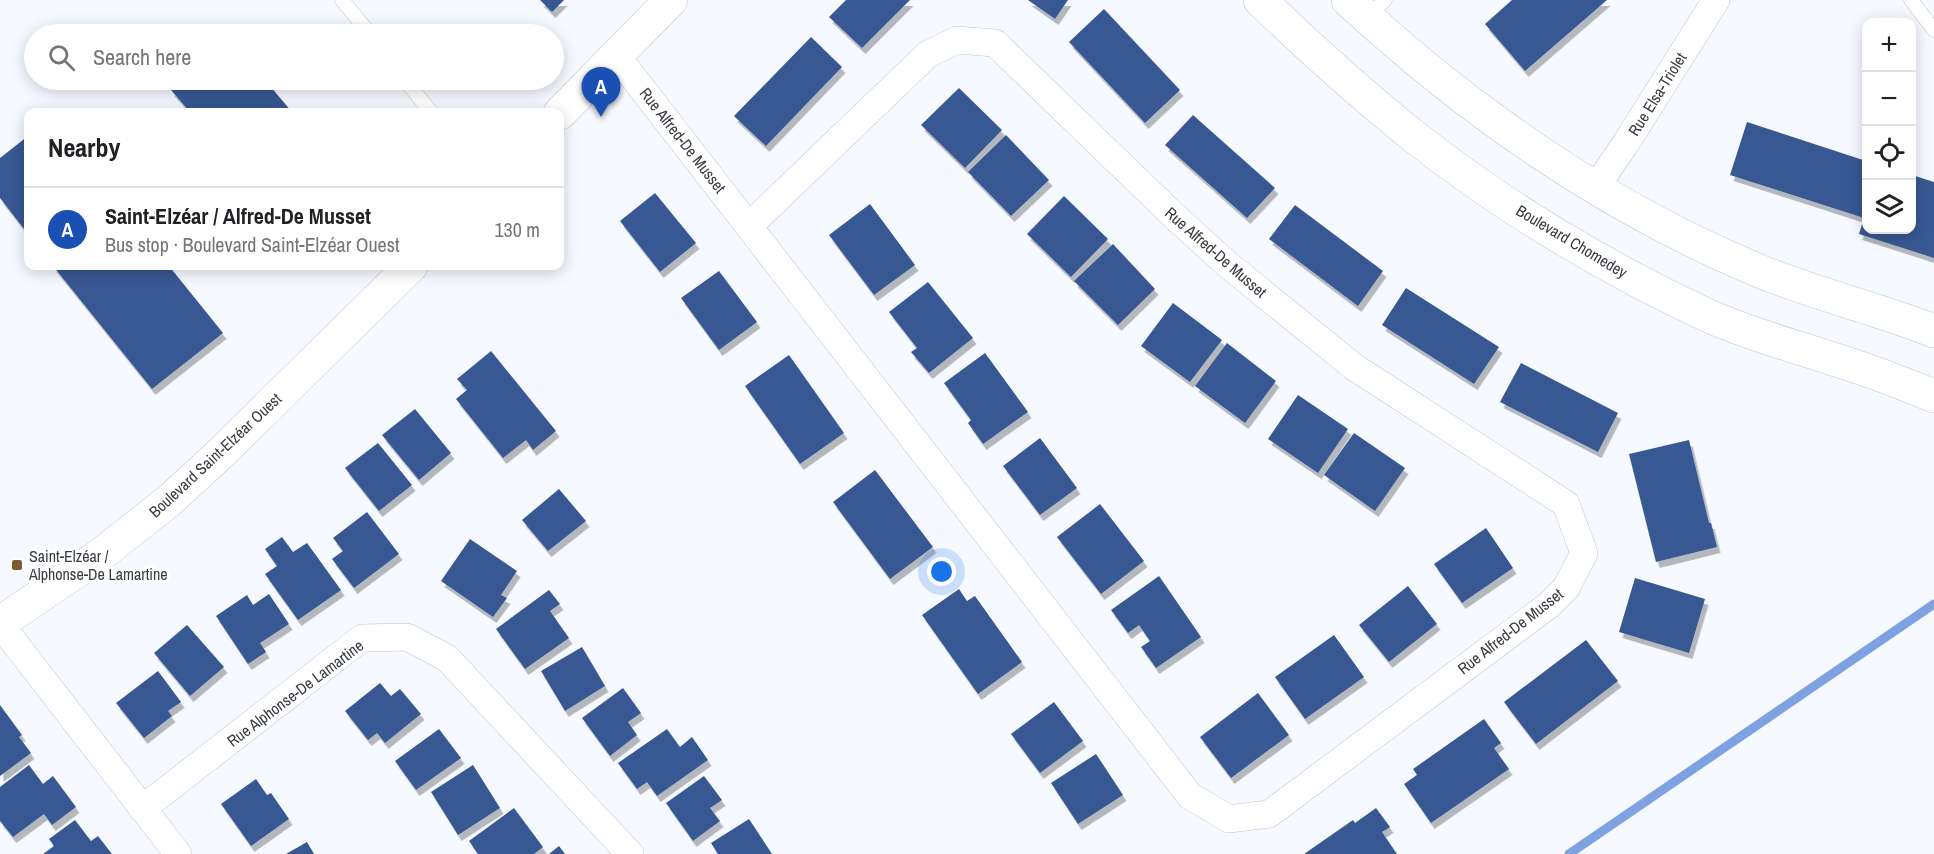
<!DOCTYPE html>
<meta charset="utf-8">
<style>
body{margin:0;font-family:"Archivo Narrow",sans-serif;background:#f6f6f6;color:#202124}
.controls{position:absolute;right:18px;top:18px;display:grid;overflow:hidden;border-radius:12px;box-shadow:0 3px 15px #0003}
.controls button{width:54px;height:54px;display:grid;place-items:center;padding:0;border:0;border-bottom:2px solid #e0e0e0;background:#fff;color:#202124;font:30px sans-serif}
.you{position:absolute;left:942px;top:572px;width:21px;height:21px;margin:-15px;border:4px solid #fff;border-radius:50%;background:#1a73e8;box-shadow:0 0 0 9px #1a73e833}
.badge{display:grid;place-items:center;width:39px;height:39px;border-radius:50%;background:#7c5d32;color:#fff;font-size:20px;font-weight:700}
.pin{position:absolute;translate:-50% -50px;filter:drop-shadow(0 2px 3px #0008)}
.pin::after{content:'';position:absolute;top:32px;width:21px;height:18px;background:inherit;clip-path:polygon(0 0,100% 0,50% 100%)}
.list{margin:0;padding:0;list-style:none}
h2{display:flex;justify-content:space-between;align-items:center;height:78px;margin:0;padding:0 24px;font-size:26px}
h2 small{font-size:20px;font-weight:400;color:#757577}
.list li{display:grid;grid-template-columns:39px 1fr auto;gap:18px;align-items:center;box-sizing:border-box;height:84px;padding:0 24px;border-top:2px solid #e0e0e0}
.list b{display:block;font-size:22px;white-space:nowrap}
.list p{margin:0;font-size:20px;white-space:nowrap;color:#757577}
.list em{font-size:20px;font-style:normal;color:#757577}
.icon{flex:none;width:33px;height:33px;fill:none;stroke:currentColor;stroke-width:2;stroke-linecap:round;stroke-linejoin:round}
.map{position:relative;flex:none;width:1934px;height:854px;overflow:hidden}
.search{position:absolute;background:#fff;box-shadow:0 3px 15px #0003;left:24px;top:24px;width:540px;height:66px;display:flex;align-items:center;gap:15px;box-sizing:border-box;padding:0 21px;border-radius:33px;color:#757577;font-size:22px}
.panel{position:absolute;background:#fff;box-shadow:0 3px 15px #0003;left:24px;top:108px;width:540px;height:162px;border-radius:12px}
.map>svg:first-child{display:block}
.lines{fill:none;stroke-linecap:round;stroke-linejoin:round}
.stream{stroke:#7da1e1;stroke-width:9}
.building{fill:#395993;filter:url(#shadow)}
.lane-casing{stroke:#bcc4d2;stroke-width:15}
.street-casing{stroke:#bcc4d2;stroke-width:28}
.secondary-casing{stroke:#bcc4d2;stroke-width:34}
.lane{stroke:#fff;stroke-width:14}
.street{stroke:#fff;stroke-width:27}
.secondary{stroke:#fff;stroke-width:33}
.poi-dot{fill:#7c5d32;stroke:#fff;stroke-width:2}
.labels{text-anchor:middle;stroke-width:6;stroke-linejoin:round;paint-order:stroke}
.street-label{font-size:16px;fill:#383c41;stroke:#fff}
.poi-label{font-size:16px;fill:#383c41;stroke:#fff;text-anchor:start}
</style>
<div class="map">
<svg width="1934" height="854" viewBox="0 0 1934 854">
<defs>
<filter id="shadow"><feDropShadow dx="3.5" dy="6" stdDeviation="0" flood-color="#0004"/></filter>
</defs>
<rect width="100%" height="100%" fill="#f6f9ff"/>
<g class="lines">
<path class="stream" d="M1569 854 1934 604"/>
</g>
<path class="building" d="M540 0H564L552 12Z
M846 0H910L862 48 829 17Z
M1028 0H1068L1055 19Z
M1512 0H1607L1525 71 1485 24Z
M1104 9 1180 90 1145 123 1069 42Z
M811 37 842 67 766 146 734 116Z
M184 80H265L292 112H190L171 90Z
M959 88 1002 130 965 168 921 125Z
M1193 115 1275 188 1247 218 1165 145Z
M1747 122 1866 161V230H1912V175L1934 182V258L1859 234 1864 218 1730 175Z
M1006 135 1049 180 1011 216 968 172Z
M28 136V234L0 198V158Z
M655 193 696 243 660 272 620 221Z
M1064 196 1108 239 1071 277 1027 234Z
M870 204 915 265 874 295 829 235Z
M1295 205 1383 271 1358 306 1269 239Z
M1113 244 1155 289 1118 325 1074 281Z
M53 266H169L223 333 152 389Z
M719 271 757 322 719 350 681 298Z
M928 282 973 338 929 373 911 352 917 348 889 312Z
M1406 288 1499 347 1474 384 1382 325Z
M1173 303 1222 340 1190 382 1141 346Z
M1227 343 1276 381 1245 423 1195 386Z
M491 351 556 431 533 450 526 440 503 458 456 399 467 390 457 379Z
M985 353 1028 412 983 444 968 423 971 420 944 383Z
M789 355 844 433 800 464 745 386Z
M1521 363 1618 413 1598 452 1500 402Z
M1298 395 1348 429 1318 473 1268 439Z
M415 409 451 453 419 480 382 435Z
M1354 433 1405 468 1375 511 1324 475Z
M1040 438 1077 488 1040 515 1003 466Z
M1689 440 1709 523H1711L1717 547 1656 562 1629 454Z
M378 443 412 485 379 511 345 468Z
M875 470 933 547 890 579 833 502Z
M559 489 586 521 548 551 522 520Z
M1100 504 1144 561 1101 594 1057 537Z
M367 512 399 554 354 588 332 559 343 551 333 538Z
M1486 528 1513 568 1462 603 1434 564Z
M282 537 293 552 307 543 341 590 298 620 265 574 277 566 265 549Z
M470 539 517 571 501 595 507 598 493 617 441 581Z
M1159 576 1201 637 1156 668 1141 647 1150 641 1139 625 1128 633 1111 610Z
M1635 578 1705 599 1689 653 1619 632Z
M1408 586 1437 624 1389 662 1359 625Z
M959 589 967 601 975 596 1022 662 978 694 922 615Z
M549 590 560 604 550 611 569 638 525 669 496 629Z
M269 594 289 624 260 643 266 652 248 664 216 616 247 595 253 605Z
M187 625 224 667 190 696 154 653Z
M1334 635 1364 677 1305 719 1275 677Z
M1586 640 1618 681 1536 744 1504 702Z
M582 647 605 686 565 711 541 671Z
M158 671 181 702 168 711 172 716 144 738 116 703Z
M380 683 391 696 400 689 421 714 385 743 377 733 368 740 345 711Z
M623 688 641 713 628 722 637 735 610 756 582 718Z
M1258 693 1289 735 1231 778 1200 737Z
M1054 702 1083 741 1040 773 1011 734Z
M0 705 22 735 19 737 31 753 0 776Z
M1484 719 1501 743 1494 748 1509 769 1431 823 1404 784 1417 775 1413 769Z
M439 729 461 758 416 790 395 761Z
M667 729 680 747 692 737 708 760 657 796 647 782 637 789 618 763Z
M1096 754 1123 795 1078 824 1051 783Z
M29 765 43 784 53 776 76 807 52 825 44 814 13 837 0 821V787Z
M473 765 500 808 458 835 431 792Z
M704 776 722 800 710 808 720 821 693 841 666 803Z
M256 779 267 795 271 793 289 819 251 846 221 804Z
M514 808 543 847 534 854H478L469 841Z
M1376 808 1390 827 1382 832 1397 854H1304L1353 820 1355 823Z
M749 819 772 854H718L711 843Z
M75 820 91 841 98 836 112 854H43L54 846 49 839Z
M307 842 314 854H286Z
M559 846 565 854H549Z"/>
<g class="lines">
<defs>
<path id="lane" d="M342 0 370 34
M1911 0 1934 30
M1367 17 1385 0
M405 80 431 112"/>
<path id="street" d="M616 55 1190 796 1229 819 1269 814 1549 605 1566 588 1584 553 1566 504 1354 367 1227 264 1172 214 995 43 957 40 928 54 749 226
M1596 187 1626 143 1716 0
M0 624 178 854
M142 809 362 638 407 637 447 658 630 854"/>
<path id="secondary" d="M1260 0C1310 48 1362 95 1416 138 1505 208 1609 270 1711 317 1752 335 1794 346 1836 360 1869 370 1902 383 1934 396
M1348 0C1466 109 1602 204 1750 267 1809 293 1874 307 1934 331
M560 113 671 0
M0 623 99 556 170 500 222 452 411 266"/>
</defs>
<use href="#lane" class="lane-casing"/>
<use href="#street" class="street-casing"/>
<use href="#secondary" class="secondary-casing"/>
<use href="#lane" class="lane"/>
<use href="#street" class="street"/>
<use href="#secondary" class="secondary"/>
</g>
<rect class="poi-dot" x="11" y="559" width="12" height="12" rx="3"/>
<g class="labels">
<g class="street-label">
<text transform="translate(1657 94) rotate(-58)" y="6">Rue Elsa-Triolet</text>
<text transform="translate(683 140) rotate(52)" y="6">Rue Alfred-De Musset</text>
<text transform="translate(1572 241) rotate(31)" y="6">Boulevard Chomedey</text>
<text transform="translate(1216 252) rotate(41)" y="6">Rue Alfred-De Musset</text>
<text transform="translate(215 455) rotate(-43)" y="6">Boulevard Saint-Elzéar Ouest</text>
<text transform="translate(1510 631) rotate(-38)" y="6">Rue Alfred-De Musset</text>
<text transform="translate(295 693) rotate(-37)" y="6">Rue Alphonse-De Lamartine</text>
</g>
<g class="poi-label">
<text x="29" y="562">Saint-Elzéar /<tspan x="29" dy="18">Alphonse-De Lamartine</tspan></text>
</g>
</g>
</svg>
<div class="controls">
<button>+</button>
<button>−</button>
<button><svg class="icon" aria-label="locate" viewBox="0 0 24 24"><circle cx="12" cy="12" r="6"/><path d="M12 2v4M12 18v4M2 12h4M18 12h4"/></svg></button>
<button><svg class="icon" aria-label="layers" viewBox="0 0 24 24"><path d="M12 4l9 5-9 5-9-5zM3 14l9 5 9-5"/></svg></button>
</div>
<div class="you"></div>
<div class="pin badge" style="left:601px;top:117px;background:#1a4fb4">A</div>
<div class="search"><svg class="icon" aria-label="search" viewBox="0 0 24 24"><circle cx="10" cy="10" r="6"/><path d="M15 15l6 6"/></svg>Search here</div>
<section class="panel">
<h2>Nearby<small></small></h2>
<ul class="list">
<li><span class="badge" style="background:#1a4fb4">A</span><div><b>Saint-Elzéar / Alfred-De Musset</b><p>Bus stop · Boulevard Saint-Elzéar Ouest</p></div><em>130 m</em></li>
</ul>
</section>
</div>
